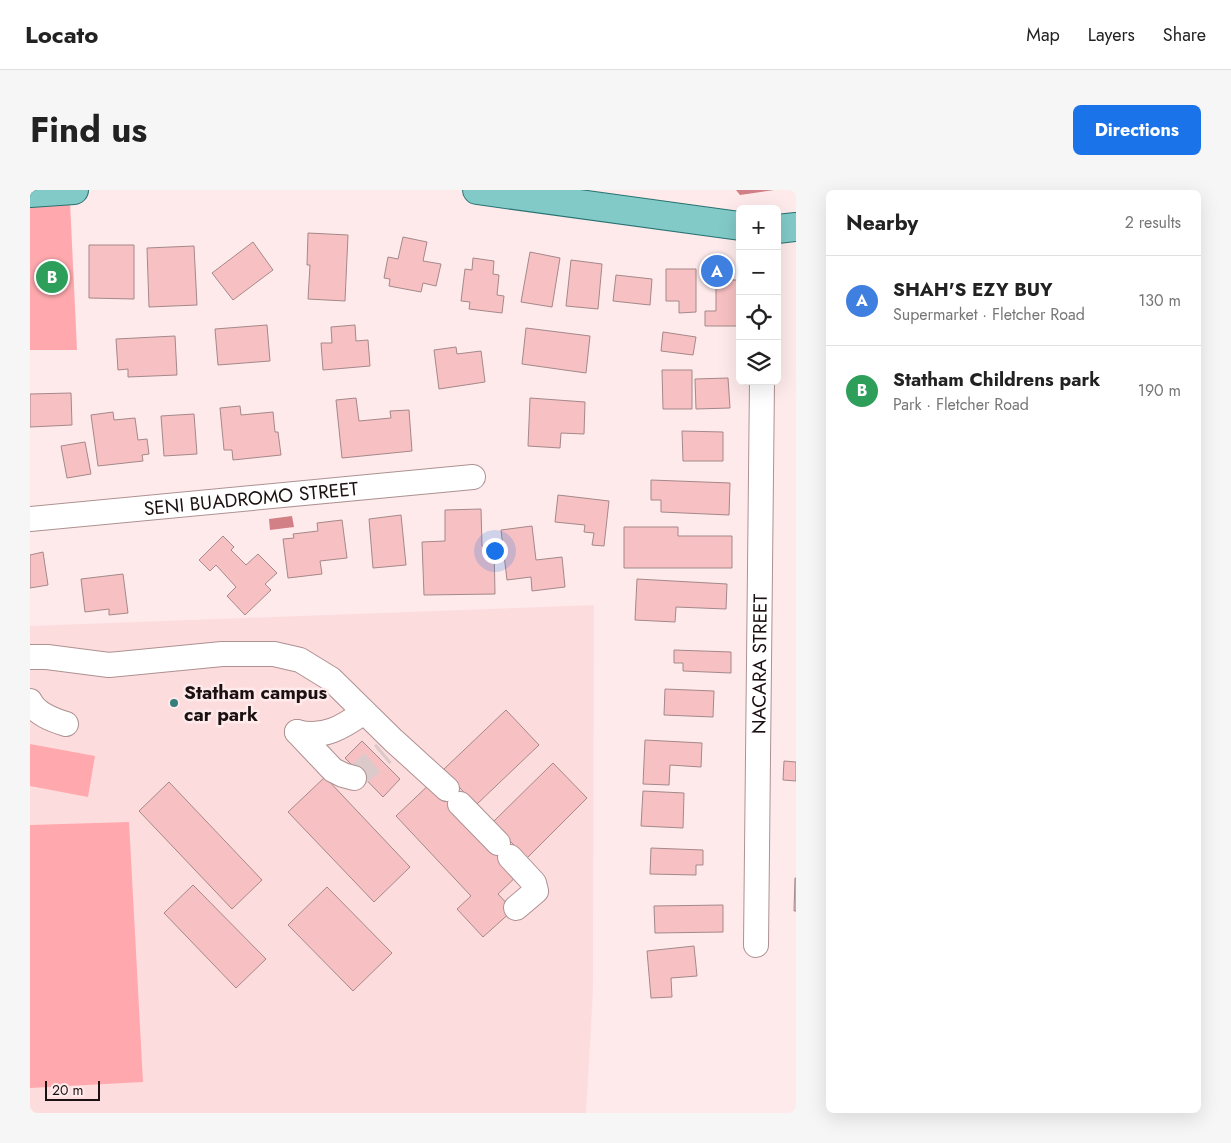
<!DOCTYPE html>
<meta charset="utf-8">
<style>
body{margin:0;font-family:Jost,sans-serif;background:#f6f6f6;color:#222}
.controls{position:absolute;right:15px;top:15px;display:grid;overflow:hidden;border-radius:8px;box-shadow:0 5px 20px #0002}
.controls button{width:45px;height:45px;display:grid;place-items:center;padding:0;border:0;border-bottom:1px solid #e0e0e0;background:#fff;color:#222;font:25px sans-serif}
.scale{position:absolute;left:15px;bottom:12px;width:55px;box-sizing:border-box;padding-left:5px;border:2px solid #1c1112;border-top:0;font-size:14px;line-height:18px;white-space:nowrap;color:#1c1112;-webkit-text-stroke:4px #feeaeb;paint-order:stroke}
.you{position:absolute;left:464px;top:360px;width:18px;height:18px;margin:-12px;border:4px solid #fff;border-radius:50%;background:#1a73e8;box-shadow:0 0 0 8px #1a73e833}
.badge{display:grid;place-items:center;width:32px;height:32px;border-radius:50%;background:#1a73e8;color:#fff;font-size:16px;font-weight:700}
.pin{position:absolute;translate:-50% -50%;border:2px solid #fff;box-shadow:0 1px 5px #0006}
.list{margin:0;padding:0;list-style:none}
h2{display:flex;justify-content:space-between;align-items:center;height:65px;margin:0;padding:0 20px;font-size:21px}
h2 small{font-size:16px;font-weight:400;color:#767676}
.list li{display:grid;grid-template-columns:32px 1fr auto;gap:15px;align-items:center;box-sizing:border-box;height:90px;padding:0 20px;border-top:1px solid #e0e0e0}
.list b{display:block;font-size:19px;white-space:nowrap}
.list p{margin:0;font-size:16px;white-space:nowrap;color:#767676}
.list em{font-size:16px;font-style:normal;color:#767676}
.icon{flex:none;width:28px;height:28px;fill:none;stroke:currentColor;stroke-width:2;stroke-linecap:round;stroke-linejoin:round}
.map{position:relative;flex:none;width:766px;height:923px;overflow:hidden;border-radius:8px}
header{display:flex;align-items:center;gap:30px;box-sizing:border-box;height:70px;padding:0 25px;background:#fff;border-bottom:1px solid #e0e0e0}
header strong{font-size:24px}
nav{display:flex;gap:28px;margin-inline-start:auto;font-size:18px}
.intro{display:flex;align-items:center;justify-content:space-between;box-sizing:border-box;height:120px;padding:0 30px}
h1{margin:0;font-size:35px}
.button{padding:12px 22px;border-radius:8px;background:#1a73e8;color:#fff;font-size:18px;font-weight:700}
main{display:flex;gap:30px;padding:0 30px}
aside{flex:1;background:#fff;border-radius:8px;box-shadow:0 5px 20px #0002}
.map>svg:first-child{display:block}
.built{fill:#fddcde}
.green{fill:#ffa9ae}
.water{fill:#d27f85}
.building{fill:#f7c1c3;stroke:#a58889}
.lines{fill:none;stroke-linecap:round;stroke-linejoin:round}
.minor-tunnel{stroke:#dcc9ca;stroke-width:24;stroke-dasharray:24 12;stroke-linecap:butt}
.minor-casing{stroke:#ae9192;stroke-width:26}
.major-casing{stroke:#287271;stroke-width:30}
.minor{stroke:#fff;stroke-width:24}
.major{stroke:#82cac8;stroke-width:28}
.poi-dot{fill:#367e7c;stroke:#feeaeb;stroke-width:2}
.labels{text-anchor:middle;stroke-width:5;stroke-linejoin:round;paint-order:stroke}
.street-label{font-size:19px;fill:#1c1112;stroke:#feeaeb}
.poi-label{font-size:19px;font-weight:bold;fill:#1c1112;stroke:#feeaeb;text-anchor:start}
</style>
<header>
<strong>Locato</strong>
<nav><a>Map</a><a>Layers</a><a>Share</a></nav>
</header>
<div class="intro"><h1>Find us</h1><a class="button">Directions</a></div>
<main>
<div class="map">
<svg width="766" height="923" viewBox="0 0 766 923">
<rect width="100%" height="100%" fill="#feeaeb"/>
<path class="built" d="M564 415 563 801 556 923H0V436Z"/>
<path class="green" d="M40 12 47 160H0V13Z
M0 554 65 566 58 607 0 596Z
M99 632 113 892 0 898V635Z"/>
<path class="water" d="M706 0H744L710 5Z
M262 326 264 337 240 340 239 329Z"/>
<path class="building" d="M278 43 318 45 315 111 278 109 280 75H277Z
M373 47 397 52 393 71 411 74 406 96 393 93 391 102 359 96 360 89 354 88 358 67 368 69Z
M223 52 243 80 203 110 182 83Z
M59 55H104V109L59 108Z
M164 56 167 115 119 117 117 58Z
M500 62 530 68 522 117 491 112Z
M443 68 464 71 463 84 469 85 467 105 474 106 472 123 439 119 440 112 431 111 435 79 442 80Z
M541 70 572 74 568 119 536 116Z
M636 79H666V122L649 123V111H636Z
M586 85 622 89 620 115 583 111Z
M686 90H708L709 136H675V121H686Z
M237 135 240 171 188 175 185 139Z
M325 135 326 151 338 150 340 176 293 180 291 153H302L301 137Z
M496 138 560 146 556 183 492 174Z
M633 142 666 147 663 165 631 161Z
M145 146 147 185 98 187V179L88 180 86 149Z
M426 157 427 164 451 161 455 192 409 199 404 160Z
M632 180H662V219H633Z
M698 188 700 218 666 219 665 189Z
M41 203 42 235 0 237V204Z
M326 208 329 231 361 228 360 221 379 220 382 261 312 268 306 210Z
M500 208 555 212 554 244 531 243 530 258 498 256Z
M210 216 211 225 243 222 245 242H248L251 265 203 270 202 260H194L190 218Z
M83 222 84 230 105 228 108 250 117 249 119 264 112 265 113 271 68 276 61 225Z
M164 224 167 264 134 266 131 226Z
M652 241 693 242V271H653Z
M55 252 61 284 37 288 31 256Z
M621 290 700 293 699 325 631 322V310H621Z
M528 305 579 311 574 356 562 355 564 343 554 342 555 335 525 332Z
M451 319 452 356 464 355 465 404 394 405 392 352 415 351V320Z
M371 325 376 375 343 378 339 329Z
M312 330 317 368 290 371 292 384 258 388 253 349 264 348 263 344 288 341 287 333Z
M502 336 506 370 532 367 535 397 502 401 501 387 477 390 471 340Z
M594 337H648V346H702V378H594Z
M193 346 204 357 201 360 216 375 228 364 247 383 235 394 241 400 215 425 197 406 206 397 186 375 180 381 169 370Z
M13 362 18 395 0 398V365Z
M93 384 98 423 79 425V419L55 422 51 389Z
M607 389 697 394 696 419 646 417 645 432 605 430Z
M644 460 701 462V483L653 481V473H644Z
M635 499 684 501 683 527 634 525Z
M476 520 509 555 446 615 413 580Z
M615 550 672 553 671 577 640 575 639 595 613 594Z
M332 551 370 589 353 607 315 568Z
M754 571 766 572V591L753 590Z
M523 573 557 608 497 668 462 633Z
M295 587 380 677 344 712 258 622Z
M404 590 491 682 468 704 483 720 453 747 427 719 441 706 366 626Z
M139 592 232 690 202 719 109 621Z
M613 601 654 603 653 638 611 636Z
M621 658 673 660V675H666V685L620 684Z
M765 688H766V721H764Z
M163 695 236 769 206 798 134 723Z
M297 697 362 763 323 801 258 735Z
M693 715V742L625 743 624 716Z
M664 756 667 786 641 788 642 807 621 808 617 761Z"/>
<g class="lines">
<path class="minor-tunnel" d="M324 588 354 563"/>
<defs>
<g id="minor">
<path id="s1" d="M0 329 443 287"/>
<path d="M0 467H17L79 475 192 464H244L270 470 301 489 363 550 417 599"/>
<path d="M0 511C6 524 23 530 36 534"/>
<path d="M267 542 303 580 313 585 324 588"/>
<path d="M267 542C294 549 313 537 334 522"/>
<path d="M430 614 468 653"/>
<path d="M480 667 504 693 506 701 486 718"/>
<path id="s2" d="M726 755 732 191"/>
</g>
<path id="major" d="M447 0 710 36
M0 3 44 0
M747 39 766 37"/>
</defs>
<use href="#minor" class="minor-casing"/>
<use href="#major" class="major-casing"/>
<use href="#minor" class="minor"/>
<use href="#major" class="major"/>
</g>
<circle class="poi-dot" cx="144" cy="513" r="5"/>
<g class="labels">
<g class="street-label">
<text dy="7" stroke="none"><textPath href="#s1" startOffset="222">SENI BUADROMO STREET</textPath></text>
<text dy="7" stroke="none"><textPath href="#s2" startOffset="281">NACARA STREET</textPath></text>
</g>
<g class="poi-label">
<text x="154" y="509">Statham campus<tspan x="154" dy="22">car park</tspan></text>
</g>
</g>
</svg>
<div class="controls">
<button>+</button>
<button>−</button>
<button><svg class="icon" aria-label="locate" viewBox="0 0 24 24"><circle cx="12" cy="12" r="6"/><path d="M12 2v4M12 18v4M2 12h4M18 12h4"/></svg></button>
<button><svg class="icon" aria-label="layers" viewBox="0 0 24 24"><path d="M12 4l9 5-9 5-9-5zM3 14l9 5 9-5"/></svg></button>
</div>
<div class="scale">20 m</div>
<div class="you"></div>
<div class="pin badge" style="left:687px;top:81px;background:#3f7fe0">A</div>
<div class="pin badge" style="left:22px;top:87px;background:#2e9e5b">B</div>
</div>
<aside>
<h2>Nearby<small>2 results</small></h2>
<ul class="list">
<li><span class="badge" style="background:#3f7fe0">A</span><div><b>SHAH'S EZY BUY</b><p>Supermarket · Fletcher Road</p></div><em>130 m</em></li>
<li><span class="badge" style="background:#2e9e5b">B</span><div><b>Statham Childrens park</b><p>Park · Fletcher Road</p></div><em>190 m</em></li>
</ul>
</aside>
</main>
